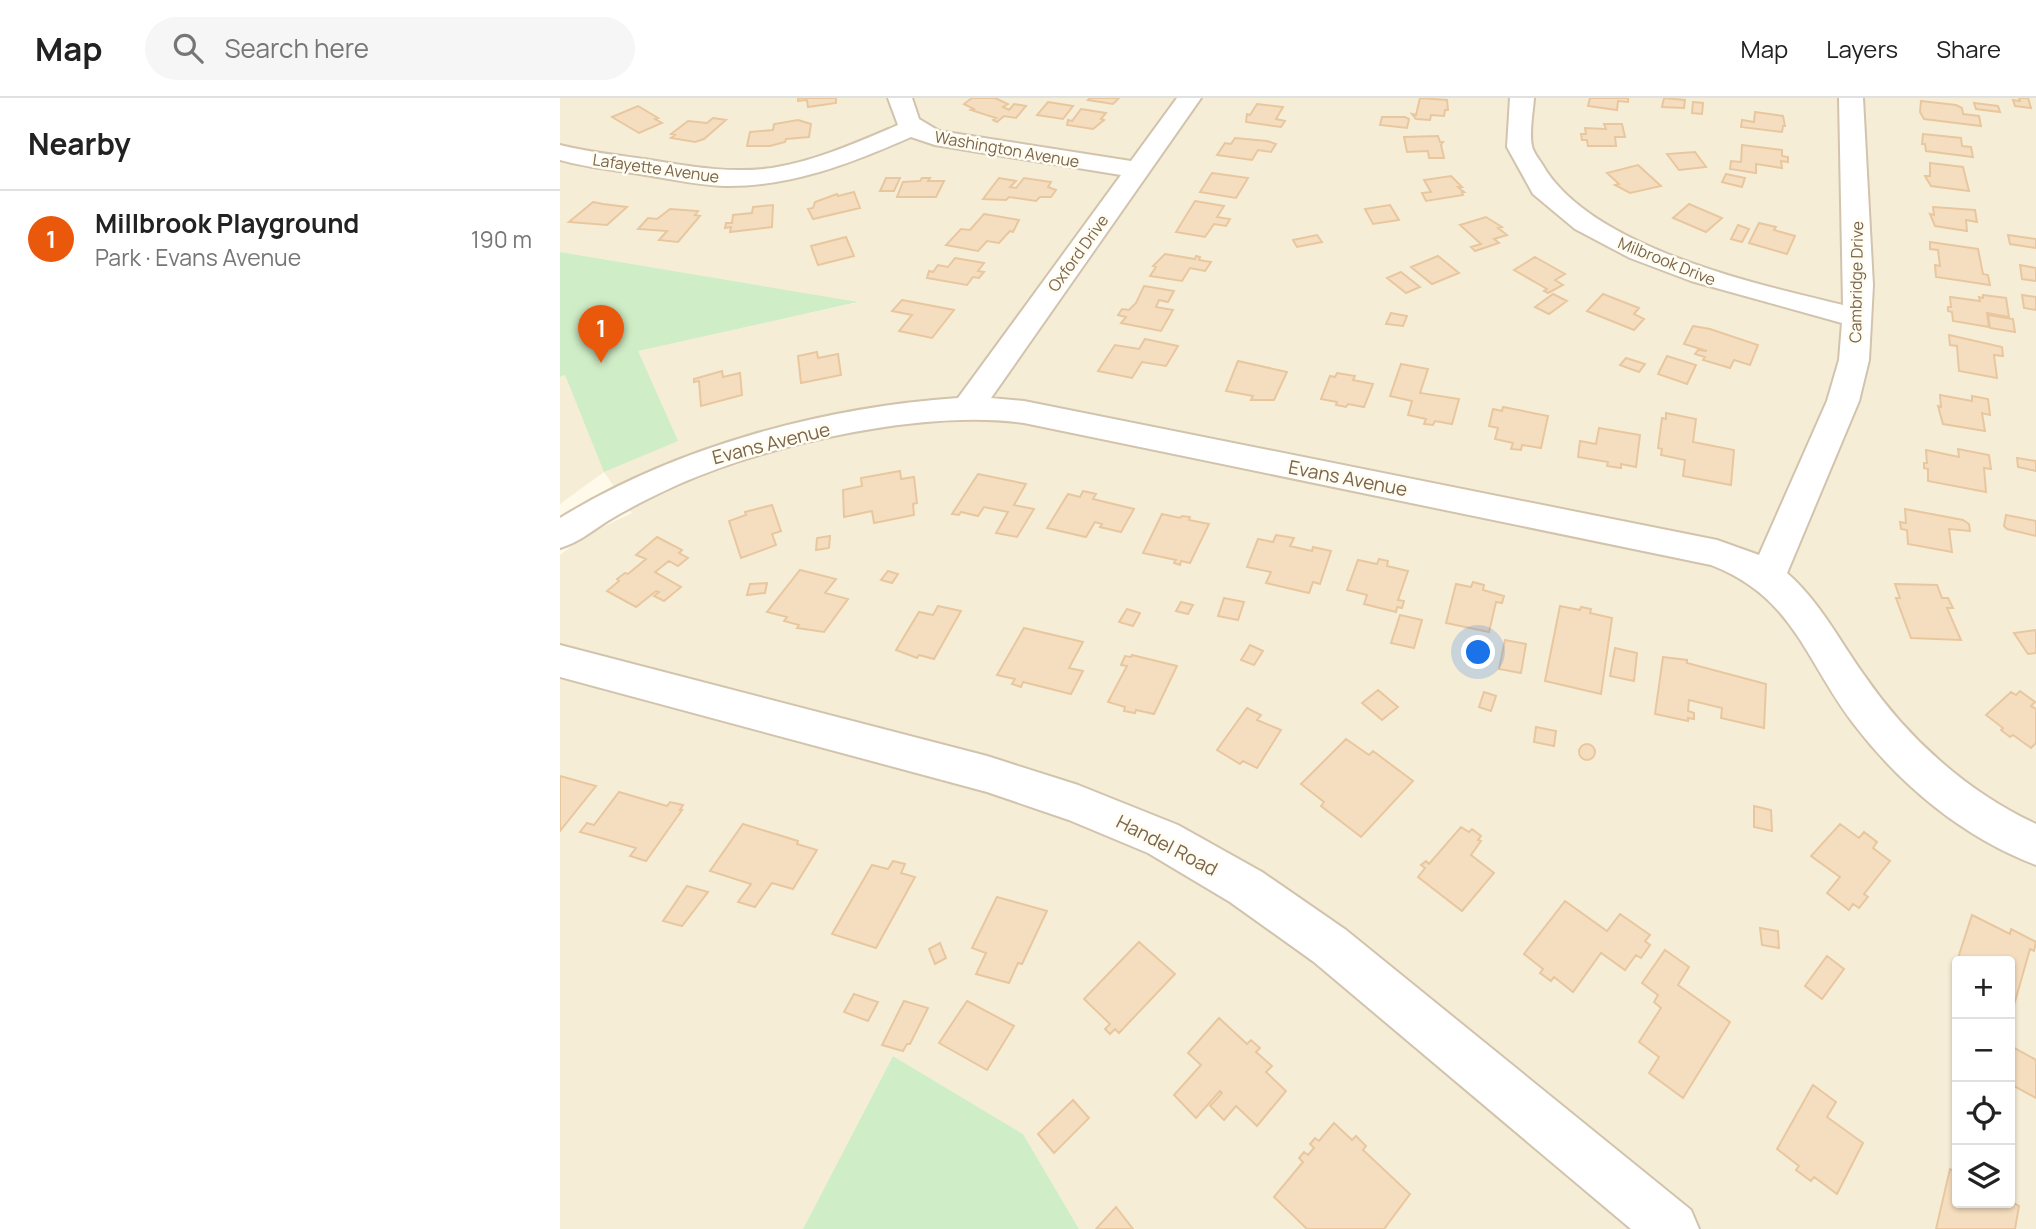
<!DOCTYPE html>
<meta charset="utf-8">
<style>
body{margin:0;font-family:Manrope,sans-serif;background:#f6f6f6;color:#222}
.controls{position:absolute;right:21px;bottom:21px;display:grid;overflow:hidden;border-radius:7px;box-shadow:0 2px 5px #0004}
.controls button{width:63px;height:63px;display:grid;place-items:center;padding:0;border:0;border-bottom:2px solid #e0e0e0;background:#fff;color:#222;font:35px sans-serif}
.you{position:absolute;left:919px;top:555px;width:24px;height:24px;margin:-18px;border:5px solid #fff;border-radius:50%;background:#1a73e8;box-shadow:0 0 0 10px #1a73e833}
.badge{display:grid;place-items:center;width:46px;height:46px;border-radius:50%;background:#ea580c;color:#fff;font-size:23px;font-weight:700}
.pin{position:absolute;translate:-50% -58px;filter:drop-shadow(0 2px 4px #0008)}
.pin::after{content:'';position:absolute;top:37px;width:24px;height:21px;background:inherit;clip-path:polygon(0 0,100% 0,50% 100%)}
.list{margin:0;padding:0;list-style:none}
h2{display:flex;justify-content:space-between;align-items:center;height:91px;margin:0;padding:0 28px;font-size:30px}
h2 small{font-size:23px;font-weight:400;color:#767676}
.list li{display:grid;grid-template-columns:46px 1fr auto;gap:21px;align-items:center;box-sizing:border-box;height:98px;padding:0 28px;border-top:2px solid #e0e0e0}
.list b{display:block;font-size:26px;white-space:nowrap}
.list p{margin:0;font-size:23px;white-space:nowrap;color:#767676}
.list em{font-size:23px;font-style:normal;color:#767676}
.icon{flex:none;width:38px;height:38px;fill:none;stroke:currentColor;stroke-width:2;stroke-linecap:round;stroke-linejoin:round}
.map{position:relative;flex:none;width:1476px;height:1131px;overflow:hidden}
header{display:flex;align-items:center;gap:42px;box-sizing:border-box;height:98px;padding:0 35px;background:#fff;border-bottom:2px solid #e0e0e0}
header strong{font-size:33px}
nav{display:flex;gap:38px;margin-inline-start:auto;font-size:24px}
.search{width:490px;height:63px;background:#f6f6f6;display:flex;align-items:center;gap:18px;box-sizing:border-box;padding:0 24px;border-radius:38px;color:#767676;font-size:26px}
main{display:flex}
aside{flex:1;background:#fff}
.map>svg:first-child{display:block}
.residential{fill:#f6edd7;fill-rule:evenodd}
.green{fill:#cfedc6}
.building{fill:#f5debf;stroke:#e8c79f;stroke-width:2}
.lines{fill:none;stroke-linecap:round;stroke-linejoin:round}
.minor-casing{stroke:#d2c3ad;stroke-width:4}
.minor{fill:#fff;fill-rule:evenodd}
.labels{text-anchor:middle;stroke-width:5;stroke-linejoin:round;paint-order:stroke}
.far-street-label{font-size:16px;fill:#7b644a;stroke:#fffcf1}
.street-label{font-size:19px;fill:#7b644a;stroke:#fffcf1}
</style>
<header>
<strong>Map</strong>
<div class="search"><svg class="icon" aria-label="search" viewBox="0 0 24 24"><circle cx="10" cy="10" r="6"/><path d="M15 15l6 6"/></svg>Search here</div>
<nav><a>Map</a><a>Layers</a><a>Share</a></nav>
</header>
<main>
<aside>
<h2>Nearby<small></small></h2>
<ul class="list">
<li><span class="badge">1</span><div><b>Millbrook Playground</b><p>Park · Evans Avenue</p></div><em>190 m</em></li>
</ul>
</aside>
<div class="map">
<svg width="1476" height="1131" viewBox="0 0 1476 1131">
<rect width="100%" height="100%" fill="#fef9e9"/>
<path class="residential" d="M0 0H1476V1131H519L463 1036 333 958 243 1131H0V457L26 437 72 415 44 374 0 406V279L5 277 45 373 77 253 295 205 0 154ZM1397 863H1450V1105H1397Z"/>
<path class="green" d="M0 154 298 204 78 253 118 343 44 374 5 277 0 279Z
M333 958 463 1036 519 1131H243Z"/>
<path class="building" d="M238 0H276V5L248 9 247 2 238 3Z
M435 0 448 6 443 9 449 12 454 6 466 8 456 20 444 18 437 24 433 22 436 20 411 12 414 11 404 6 412 0Z
M530 0H559L553 6 528 2Z
M860 0 887 2 888 12H885L884 18 871 17 870 22 856 21 852 16 856 17Z
M1030 0H1068V4L1058 3 1057 12 1028 8Z
M1104 0 1125 2 1124 10 1102 9Z
M1459 0H1468L1471 10 1455 8 1453 2 1460 3Z
M1361 3 1396 7 1402 10 1403 16 1419 18 1421 28 1364 21 1360 14Z
M488 4 513 8 503 21 477 17Z
M1133 4 1143 5 1142 16 1132 15Z
M1414 5 1438 8 1440 14 1416 11Z
M697 6 723 9 716 21 725 23 721 29 686 24 687 16 690 17Z
M78 8 98 20 95 21 102 25 79 35 52 19Z
M521 11 546 15 541 21 544 22 533 31 507 27 508 22 512 23Z
M1195 14 1223 18 1225 28H1223L1222 34 1181 29 1182 22 1194 24Z
M822 19H845L849 21 847 30 820 27Z
M153 20 166 22 144 41 135 44 111 40 115 37 111 36 128 23 147 25Z
M238 22 251 26 249 39 226 41 225 44 210 48H187L190 34 213 32 214 26Z
M1044 26H1062L1065 39H1055L1056 48H1028L1027 42H1022L1021 36H1026L1025 30 1046 31Z
M1363 36 1401 40 1402 48 1411 49 1413 59 1366 53 1365 46H1362Z
M878 38 880 44H883L881 47 884 60H869L868 53 847 54 844 39Z
M675 40 707 43 716 46 711 54 698 52 692 62 657 57 665 45 671 46Z
M1182 47 1222 52V58L1228 59V64L1221 63 1222 70 1196 66V75L1170 71 1171 63 1181 64Z
M1135 54 1146 69 1119 72 1107 56Z
M1370 65 1403 69 1409 93 1371 88 1365 78H1370Z
M1078 67 1101 88 1070 95 1055 87 1059 86 1047 75Z
M652 75 688 80 676 100 640 94Z
M1166 76 1185 80 1182 89 1162 84Z
M891 78 902 89H898L904 94H902L903 97 866 103 862 95 871 94 864 82Z
M326 80H340L334 93H320Z
M362 80H370L368 83H384L376 99H337L343 84 360 83Z
M439 80 456 83 450 89 456 90 464 80 491 84 488 89 496 92 491 99H480L476 103 449 99 446 102 423 101Z
M294 94 300 110 253 121 248 111 253 110 255 104 277 96 278 98Z
M635 103 664 108 657 119 670 121 666 128 654 126 645 139 616 134Z
M33 104 43 106 67 109 47 127 9 124Z
M1129 106 1162 120 1146 134 1113 120Z
M213 107 212 129 170 134 171 129 165 130 166 125H172L173 117 192 115 193 109Z
M830 107 839 122 813 126 805 111Z
M1373 109 1415 112 1417 124 1406 122 1407 133 1375 128 1370 116 1374 117Z
M110 111 138 113 135 117 140 118 118 144 99 142 107 133 78 131 88 120 97 121Z
M424 116 459 122 453 134 450 133 439 145 427 143 418 153 386 147 401 131 410 132Z
M926 119 942 129 938 130 947 137 934 141 939 145 915 153 911 149 921 146 900 127Z
M1199 125 1216 129 1214 132 1235 138 1227 156 1189 145Z
M1178 127 1189 131 1182 144 1171 141Z
M757 137 762 144 737 149 733 142Z
M1448 137 1476 141V150L1450 146Z
M286 139 294 158 258 167 251 148Z
M1370 144 1418 151 1423 176 1428 177 1430 187 1376 179 1375 167 1380 168 1378 152 1370 151Z
M605 156 635 161 636 158 640 159 639 162 651 164 645 173 630 170 622 183 590 178 596 169 593 168Z
M878 158 899 175 872 186 851 169Z
M975 159 1005 176 995 182 1003 187 988 195 984 193 987 191 954 172Z
M395 160 424 165 418 173 424 174 419 180 413 179 407 187 367 180 369 173 373 174 378 167 388 169Z
M1460 167 1476 170V183L1462 181Z
M841 174 860 189 846 195 827 180Z
M584 188 614 193 608 204 599 202 596 209 613 212 601 233 561 225 566 219 558 217 562 211 569 212 576 205Z
M993 196 1007 203 989 216 975 209Z
M1043 196 1079 210 1074 216 1084 221 1074 232 1027 213Z
M1423 197 1446 200 1449 219 1427 215 1429 229 1393 223 1392 214 1388 213V209H1391L1390 199 1420 203 1419 199 1423 200Z
M1462 197 1476 199V212L1464 210Z
M342 202 394 212 372 240 339 233 352 217 332 213Z
M831 215 847 218 843 228 826 226Z
M1428 217 1453 221 1455 234 1430 230Z
M1133 228 1150 231 1198 247 1190 267 1174 262 1170 270 1143 262 1145 259 1135 256 1138 252 1147 253 1124 246Z
M1389 237 1442 249 1443 258 1434 257 1437 280 1399 273 1397 248 1390 247Z
M585 241 618 248 606 268 582 264 572 280 538 273 555 247 579 251Z
M257 254 258 260 278 256 281 277 241 285 238 258Z
M1107 258 1136 267 1127 286 1098 276Z
M1066 260 1085 266 1079 274 1060 267Z
M678 263 727 274 714 302H691L693 298 666 293Z
M841 266 868 271 860 295 899 301 892 326 875 323 873 327 864 326 866 321 848 317 852 303 830 298Z
M162 273 163 279 180 275 182 297 141 308 139 283 134 284V281Z
M777 275 795 278 793 282 813 286 804 309 788 306 786 309 776 307 777 304 761 301 770 278 775 279Z
M1380 297 1412 303V298L1428 301 1430 317 1422 315 1425 333 1383 326 1378 308 1381 309Z
M943 309 988 318 981 350 962 347 961 352 951 351 953 345 935 341 938 330 929 328 933 311 942 313Z
M1106 315 1136 321 1133 344 1174 352 1171 387 1123 378 1125 362 1101 357 1102 351 1098 350 1102 320 1106 321Z
M1039 330 1080 337 1076 369 1061 366V370L1047 368 1048 364 1018 359 1020 343 1036 346Z
M1398 351 1429 357 1431 371 1424 370 1426 394 1368 383V371L1364 370V365H1367L1366 352 1399 359Z
M1457 360 1476 363V373L1458 369Z
M340 373 341 381 354 379 357 405 353 406 354 417 314 425 312 413 284 419 283 392 302 388 301 380Z
M418 376 466 386 454 407 474 411 457 439 436 435 448 414 424 409 418 418 401 414 399 417 392 416Z
M523 393 536 396 533 401 574 411 561 434 540 429 542 426 535 424 526 439 487 430 508 396 520 399Z
M212 407 221 433 212 436 216 447 181 460 169 423 186 417 185 414Z
M1345 411 1403 422 1409 426 1410 433 1389 431 1392 454 1348 446 1347 432 1341 431 1340 424 1346 425Z
M602 416 620 420 622 418 630 419 629 422 649 426 630 465 621 463 620 467 614 465 616 462 583 455Z
M1446 417 1476 423V438L1447 431 1444 428Z
M716 437 734 440 730 448 752 453 753 449 771 453 760 486 753 484 749 495 706 485 711 474 687 469 698 441 713 444Z
M270 438 269 450 256 452 257 440Z
M97 439 122 452 119 455 128 460 118 468 109 463 95 474 121 489 104 503 94 498 99 494 96 493 76 509 47 493 59 483 57 481 65 475 68 476 86 461 76 457Z
M819 461 828 463 827 468 848 473 838 502 844 503 842 510 837 509 836 514 804 506 807 497 787 492 798 462 817 466Z
M240 472 276 481 265 495 288 501 264 534 237 530 239 527 224 523 227 519 207 514Z
M328 473 338 476 332 485 321 482Z
M913 484 924 487 923 492 944 498 942 505 936 504 929 534 886 525 896 486 911 489Z
M207 485 205 495 187 497 190 486Z
M1335 486 1377 487 1382 500H1388L1393 510H1387L1401 542 1351 540 1336 500H1340Z
M664 500 684 504 678 522 658 518Z
M621 504 633 507 628 516 616 513Z
M378 508 401 513 374 561 359 557 357 560 336 552 359 514 373 517Z
M1000 508 1020 512 1021 509 1031 511 1030 515 1052 520 1041 596 985 583Z
M567 511 580 515 573 528 559 524Z
M840 517 862 522 854 550 831 545Z
M464 530 523 544 509 570 523 573 511 596 463 584 461 589 452 586 455 581 437 577Z
M1476 532V555L1468 556 1454 535Z
M945 542 966 546 961 575 939 571Z
M690 547 703 553 694 567 681 562Z
M1055 550 1077 555 1074 583 1050 578Z
M572 557 617 568 594 616 576 612 575 615 564 613 565 609 548 604 567 568 561 567 565 558 571 559Z
M1103 559 1127 562V565L1206 586 1204 630 1161 620 1162 610 1129 602 1128 613 1134 615V621L1128 620V623L1095 616Z
M818 592 838 609 822 622 802 605Z
M1460 593 1475 604 1471 608 1476 611V645L1471 650 1453 637 1450 639 1441 632 1443 630 1426 617 1451 594 1456 597Z
M924 594 936 598 931 613 919 609Z
M687 610 701 617 697 622 721 632 697 670 683 663 680 666 657 652Z
M976 629 996 633 994 648 974 644Z
M786 641 809 657 813 653 853 683 801 739 761 708 764 704 741 686Z
M1019 654a8 8 0 1 1 16 0a8 8 0 1 1-16 0Z
M0 678 36 688 0 733Z
M59 694 107 708 110 704 123 707 120 712H122L86 763 70 758 76 750 20 734 27 725 34 727Z
M1194 708 1211 712 1212 733 1194 729Z
M183 726 238 743 237 746 257 752 233 791 212 785 195 809 178 804 191 786 150 773Z
M1280 726 1299 740 1304 734 1317 744 1313 750 1330 763 1304 796 1308 799 1299 810 1293 806 1289 812 1267 795 1280 779 1251 758Z
M901 729 909 734 912 731 921 738 918 742 921 743 911 757 934 775 902 813 858 779 865 770 861 767 866 763 869 766Z
M333 763 345 766 341 775 355 779 316 850 272 836 312 767 328 771Z
M127 788 148 794 122 828 103 823Z
M437 799 487 813 462 866 458 865 449 885 416 876 426 855 412 850Z
M1005 803 1047 833 1060 816 1090 837 1085 843 1090 847 1081 860 1076 857 1065 872 1041 855 1013 894 994 879 991 883 980 875 983 871 964 856Z
M1412 817 1450 836 1451 831 1476 844 1474 853 1470 851 1454 907 1450 905V863H1397Z
M1200 830 1218 833 1219 850 1202 847Z
M579 844 615 876 559 935 555 931 550 936 545 931 550 926 524 901Z
M380 845 386 860 375 866 369 851Z
M1105 852 1129 869 1118 887 1170 924 1123 1000 1089 975 1099 959 1079 944 1101 910 1094 904 1098 897 1082 885Z
M1267 858 1284 871 1262 901 1245 888Z
M294 896 318 904 308 923 284 914Z
M344 903 368 910 350 946H347L343 953 322 947Z
M407 903 454 928 427 972 379 945Z
M659 920 687 946 691 942 700 950 696 954 712 968 706 974 726 993 697 1028 676 1008 664 1022 650 1008 662 995 660 993 636 1020 614 997 641 967 628 955Z
M1451 948 1476 962V1000L1450 986Z
M1253 987 1276 1004 1267 1019 1303 1045 1277 1096 1254 1079 1251 1083 1236 1072 1239 1068 1217 1051Z
M513 1002 529 1020 494 1055 478 1036Z
M774 1025 792 1042 796 1038 806 1048 803 1052 850 1096 824 1131H747L714 1099 743 1064 739 1060 744 1054 748 1057 754 1050 750 1046 755 1040 759 1043Z
M1390 1071 1397 1075V1105L1450 1103 1459 1108 1455 1131H1376Z
M556 1109 573 1131H536Z"/>
<g class="lines">
<defs>
<path id="minor" d="M328 0H352L359 21 379 33 571 63 617 0H641L431 300 464 303 1157 442 1199 457 1267 303 1279 262 1282 225 1131 183 1070 160 1015 131 973 96 947 49 950 0H974C973 15 969 34 972 48 973 54 979 61 982 66 1029 149 1195 186 1283 207L1279 0H1303L1313 187 1309 262 1299 303 1227 475C1260 504 1279 542 1304 577 1347 640 1407 694 1476 726V767C1403 739 1341 688 1293 625 1245 562 1234 499 1151 467L464 325C363 311 210 346 117 387 93 398 69 410 46 424 31 434 17 445 0 450V420C115 349 263 309 398 300L561 77 375 47 351 39C292 65 231 89 165 88 138 87 111 81 85 77 56 72 28 70 0 62V47C28 54 55 57 84 61 127 68 168 76 212 70 256 63 298 44 338 27Z
M0 547 427 658 518 687 618 727 702 774 786 832 1131 1112 1139 1131H1071L754 864 670 804 588 755 509 722 427 694 0 579Z"/>
</defs>
<use href="#minor" class="minor-casing"/>
<use href="#minor" class="minor"/>
</g>
<g class="labels">
<g class="far-street-label">
<text transform="translate(447 51) rotate(10)" y="6">Washington Avenue</text>
<text transform="translate(96 70) rotate(8)" y="6">Lafayette Avenue</text>
<text transform="translate(518 155) rotate(-54)" y="6">Oxford Drive</text>
<text transform="translate(1107 163) rotate(22)" y="6">Milbrook Drive</text>
<text transform="translate(1296 184) rotate(-89)" y="6">Cambridge Drive</text>
</g>
<g class="street-label">
<text transform="translate(211 345) rotate(-14)" y="7">Evans Avenue</text>
<text transform="translate(788 380) rotate(11)" y="7">Evans Avenue</text>
<text transform="translate(607 747) rotate(27)" y="7">Handel Road</text>
</g>
</g>
</svg>
<div class="controls">
<button>+</button>
<button>−</button>
<button><svg class="icon" aria-label="locate" viewBox="0 0 24 24"><circle cx="12" cy="12" r="6"/><path d="M12 2v4M12 18v4M2 12h4M18 12h4"/></svg></button>
<button><svg class="icon" aria-label="layers" viewBox="0 0 24 24"><path d="M12 4l9 5-9 5-9-5zM3 14l9 5 9-5"/></svg></button>
</div>
<div class="you"></div>
<div class="pin badge" style="left:41px;top:265px">1</div>
</div>
</main>
